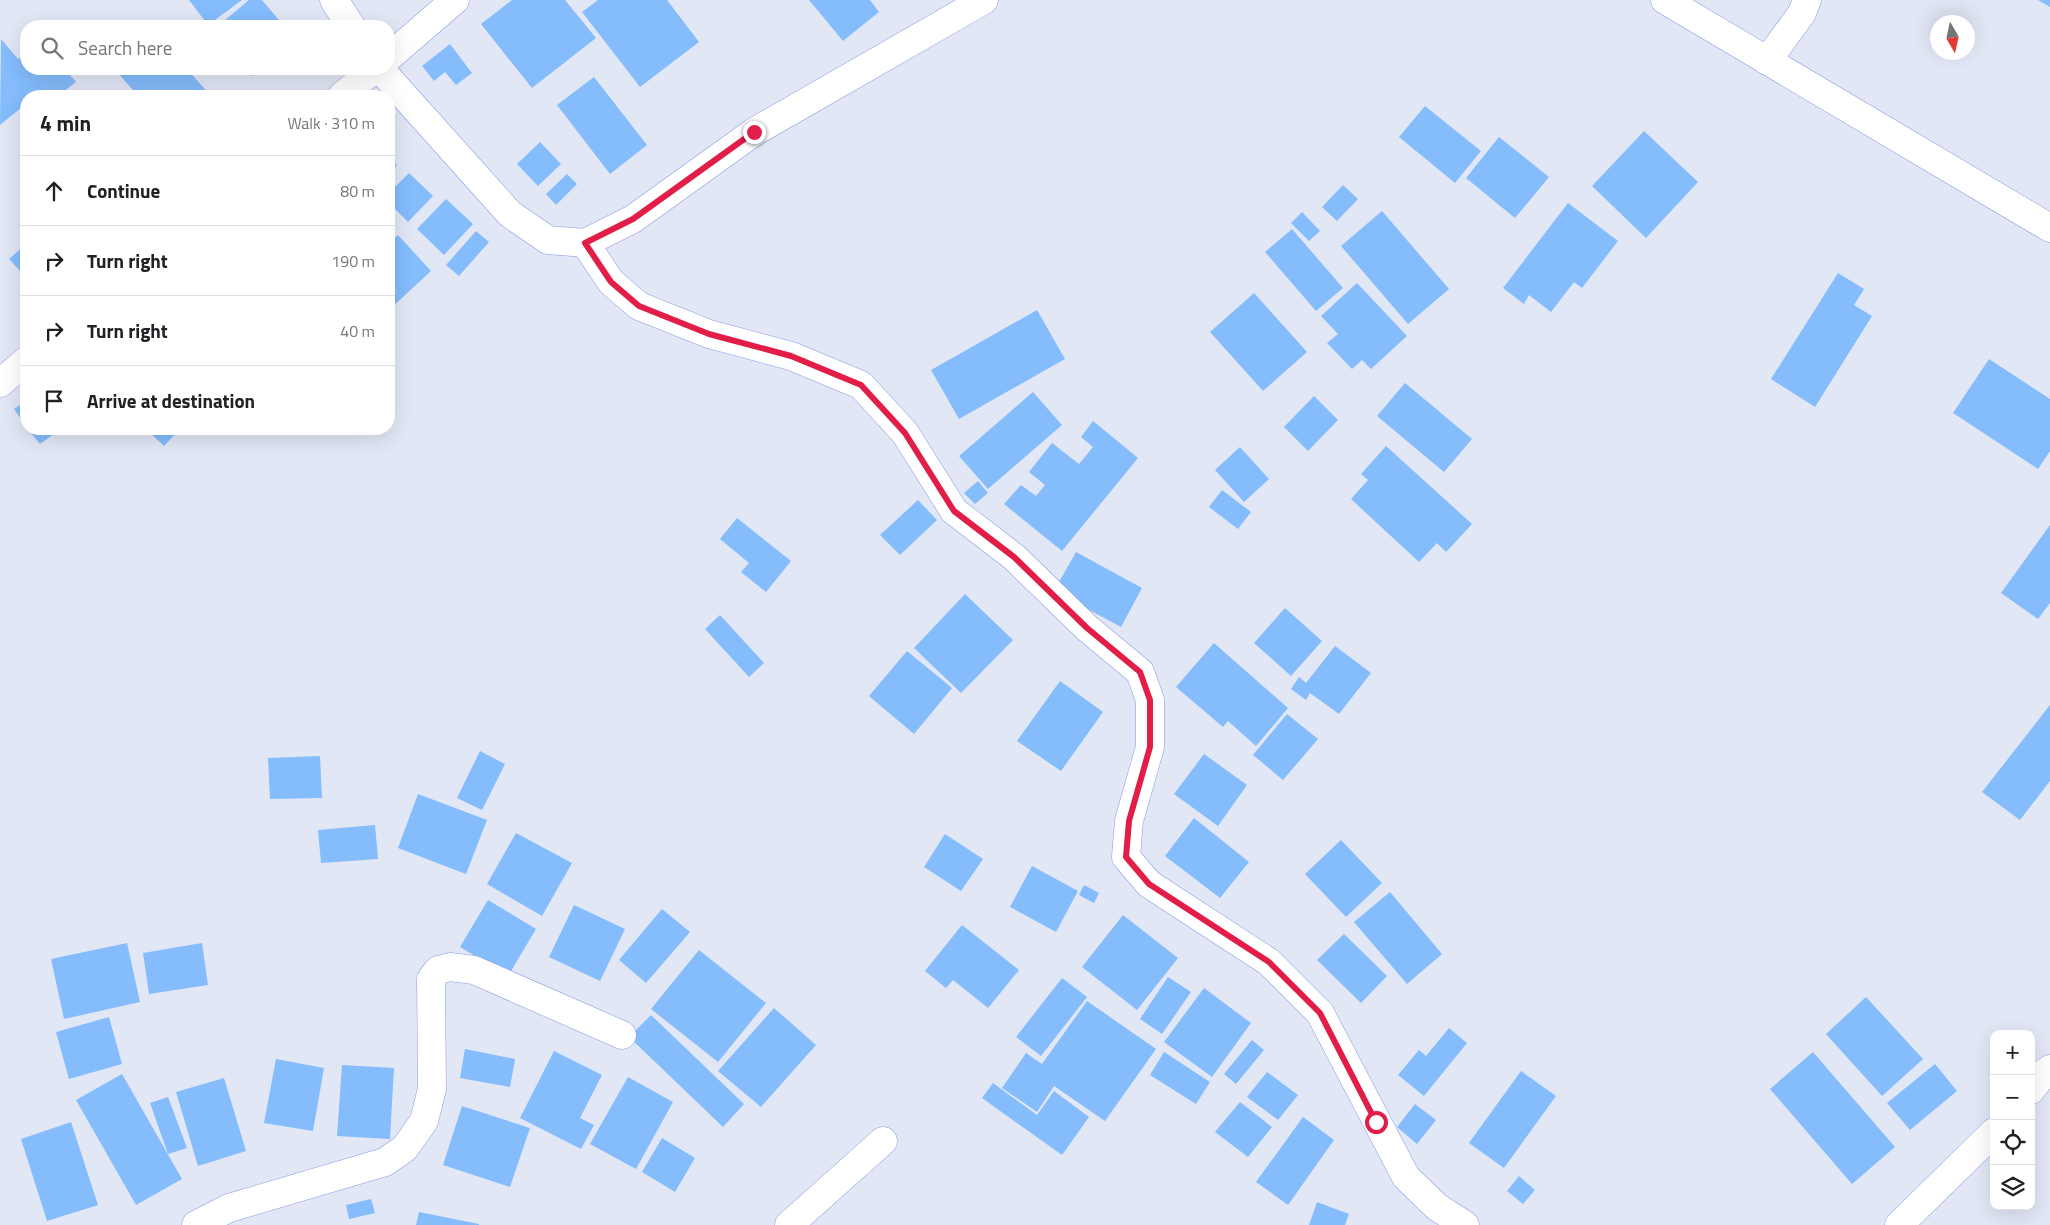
<!DOCTYPE html>
<meta charset="utf-8">
<style>
body{margin:0;font-family:"Titillium Web",sans-serif;background:#f2f2f2;color:#202124}
.controls{position:absolute;right:15px;bottom:15px;display:grid;overflow:hidden;border-radius:10px;box-shadow:0 5px 20px #0002}
.controls button{width:45px;height:45px;display:grid;place-items:center;padding:0;border:0;border-bottom:1px solid #e0e0e0;background:#fff;color:#202124;font:25px sans-serif}
.compass{position:absolute;left:1930px;top:15px;width:45px;height:45px;border-radius:50%;background:#fff;box-shadow:0 5px 20px #0002;rotate:171deg}
.stop{position:absolute;width:15px;height:15px;margin:-11px;border:4px solid #e11d48;border-radius:50%;background:#fff}
.stop.end{background:#e11d48;border-color:#fff;box-shadow:0 1px 5px #0008}
.list{margin:0;padding:0;list-style:none}
h2{display:flex;justify-content:space-between;align-items:center;height:65px;margin:0;padding:0 20px;font-size:21px}
h2 small{font-size:16px;font-weight:400;color:#757577}
.list li{display:grid;grid-template-columns:32px 1fr auto;gap:15px;align-items:center;box-sizing:border-box;height:70px;padding:0 20px;border-top:1px solid #e0e0e0}
.list b{display:block;font-size:19px;white-space:nowrap}
.list em{font-size:16px;font-style:normal;color:#757577}
.icon{flex:none;width:28px;height:28px;fill:none;stroke:currentColor;stroke-width:2;stroke-linecap:round;stroke-linejoin:round}
.map{position:relative;flex:none;width:2050px;height:1225px;overflow:hidden}
.search{position:absolute;background:#fff;box-shadow:0 5px 20px #0002;left:20px;top:20px;width:375px;height:55px;display:flex;align-items:center;gap:12px;box-sizing:border-box;padding:0 18px;border-radius:20px;color:#757577;font-size:19px}
.panel{position:absolute;background:#fff;box-shadow:0 5px 20px #0002;left:20px;top:90px;width:375px;height:345px;border-radius:20px}
.map>svg:first-child{display:block}
.building{fill:#84bcfc}
.lines{fill:none;stroke-linecap:round;stroke-linejoin:round}
.minor-casing{stroke:#899ae3;stroke-width:29}
.minor{stroke:#fff;stroke-width:28}
.route{stroke:#e11d48;stroke-width:6}
</style>
<div class="map">
<svg width="2050" height="1225" viewBox="0 0 2050 1225">
<rect width="100%" height="100%" fill="#e2e7f6"/>
<path class="building" d="M189 0H242L208 25Z
M249 0H262L284 26H218Z
M512 0H565L596 38 532 88 481 24Z
M598 0H667L699 42 640 87 582 12Z
M809 0H870L879 12 843 41Z
M2038 0H2050V7Z
M1 39 18 59 26 52V69H65L76 82 58 96H48L43 90 35 96H26V104L0 125Z
M450 44 472 73 456 85 445 72 434 81 422 66Z
M123 69H187L211 96H138L118 73Z
M245 69H259L251 76Z
M594 77 647 145 610 174 557 105Z
M1425 106 1481 151 1455 183 1399 137Z
M1644 131 1698 182 1646 238 1592 186Z
M1499 137 1549 177 1515 218 1466 178Z
M540 142 561 164 538 186 517 164Z
M389 159 397 165 389 175Z
M409 173 433 196 408 222 389 203V193Z
M567 174 577 184 556 205 546 194Z
M1343 185 1358 199 1337 221 1322 207Z
M446 199 473 224 444 255 417 229Z
M1568 203 1618 241 1582 288 1574 282 1551 312 1529 295 1524 304 1503 288Z
M1382 211 1449 289 1408 324 1341 246Z
M1302 212 1320 231 1309 241 1291 223Z
M1292 229 1343 288 1316 311 1265 252Z
M476 231 489 242 459 276 446 265Z
M398 235 431 271 389 310V243Z
M26 244V277L9 259Z
M1838 273 1864 289 1854 305 1872 316 1815 407 1771 379Z
M1357 283 1407 336 1371 369 1362 360 1352 369 1327 343 1338 334 1321 316Z
M1254 293 1307 352 1263 391 1210 332Z
M1037 310 1065 359 959 419 931 370Z
M1989 359 2050 399V451L2038 469 1953 413Z
M1405 383 1472 439 1444 472 1377 416Z
M1033 392 1062 425 988 489 959 456Z
M1314 396 1338 420 1308 451 1284 427Z
M26 401V426L14 409Z
M1093 421 1138 458 1062 551 1004 504 1021 485 1036 496 1045 485 1029 472 1052 443 1079 464 1093 447 1081 437Z
M28 429H56L58 431 40 444Z
M146 429H180L164 446Z
M1386 446 1472 524 1446 552 1437 543 1419 562 1351 499 1368 480 1361 474Z
M1240 447 1269 479 1244 502 1215 470Z
M978 481 988 493 975 504 964 493Z
M1222 490 1251 512 1238 529 1209 507Z
M918 500 937 520 900 555 880 535Z
M737 518 791 561 766 592 741 572 749 563 720 539Z
M2050 525V603L2038 619 2001 593Z
M1076 552 1142 588 1121 627 1054 591Z
M965 594 1013 640 961 693 914 648Z
M1285 608 1322 641 1291 676 1254 643Z
M720 615 764 663 749 677 705 629Z
M1214 643 1288 708 1256 746 1228 721 1223 727 1176 687Z
M1335 646 1371 673 1339 714 1310 693 1306 700 1291 689 1299 677 1306 683Z
M907 651 952 688 914 734 869 696Z
M1060 681 1103 712 1061 771 1017 741Z
M2050 705V781L2020 820 1982 792Z
M1287 714 1318 739 1283 780 1253 755Z
M480 751 505 764 482 810 457 798Z
M1204 754 1247 785 1218 826 1174 794Z
M320 756 322 798 270 799 268 758Z
M418 794 487 820 466 874 398 848Z
M1194 818 1249 862 1220 898 1165 856Z
M375 825 378 859 321 863 318 830Z
M516 833 572 863 542 916 487 884Z
M945 834 983 859 961 891 924 867Z
M1341 840 1382 883 1346 917 1305 874Z
M1032 866 1078 891 1056 932 1010 907Z
M1084 885 1099 893 1094 903 1079 895Z
M1390 892 1442 954 1407 984 1354 922Z
M488 900 536 929 508 976 460 947Z
M574 905 625 929 600 981 549 957Z
M662 909 690 932 646 983 619 960Z
M1123 915 1178 958 1137 1010 1082 967Z
M962 925 1019 970 988 1008 953 980 946 988 925 971Z
M1344 934 1387 976 1361 1003 1317 960Z
M127 943 140 1002 64 1019 51 959Z
M202 943 208 985 149 994 143 953Z
M699 950 766 1003 718 1062 651 1009Z
M1168 977 1191 992 1162 1034 1140 1019Z
M1062 978 1087 997 1041 1056 1016 1037Z
M1204 988 1251 1023 1212 1077 1164 1042Z
M1866 997 1923 1059 1882 1096 1826 1034Z
M1087 1001 1156 1049 1105 1121 1054 1086 1037 1112 1002 1088 1026 1053 1042 1064Z
M774 1008 816 1045 761 1107 718 1071Z
M651 1015 744 1104 723 1127 629 1037Z
M109 1017 122 1064 69 1079 56 1032Z
M1449 1028 1467 1043 1424 1096 1398 1075 1419 1050 1426 1056Z
M1252 1040 1264 1050 1236 1084 1224 1074Z
M465 1049 515 1059 510 1087 460 1078Z
M554 1051 602 1075 580 1118 594 1125 581 1149 520 1118Z
M1164 1052 1210 1082 1196 1104 1150 1075Z
M1813 1052 1895 1147 1852 1184 1770 1089Z
M276 1059 324 1068 313 1131 264 1123Z
M1935 1064 1957 1091 1910 1130 1887 1103Z
M342 1065 394 1068 390 1139 337 1136Z
M1521 1071 1556 1096 1504 1168 1469 1143Z
M1267 1072 1298 1095 1278 1120 1247 1097Z
M122 1074 182 1179 136 1205 76 1100Z
M628 1077 673 1102 636 1169 590 1144Z
M224 1078 246 1151 198 1166 176 1092Z
M993 1083 1037 1115 1054 1091 1089 1117 1062 1155 982 1098Z
M168 1097 187 1148 168 1154 150 1103Z
M1240 1102 1272 1127 1248 1157 1215 1132Z
M1415 1104 1436 1120 1417 1144 1397 1127Z
M462 1106 530 1128 510 1187 443 1165Z
M1303 1117 1334 1140 1288 1205 1256 1182Z
M71 1122 98 1205 47 1221 21 1139Z
M662 1138 695 1158 675 1192 642 1172Z
M1519 1176 1535 1190 1523 1204 1507 1191Z
M371 1199 375 1213 349 1219 346 1205Z
M1317 1202 1349 1214 1345 1225H1309Z
M419 1212 479 1224V1225H416Z"/>
<g class="lines">
<defs>
<path id="minor" d="M334 0 351 26
M1665 0 2050 228
M389 57 455 0
M1767 61 1802 13 1807 0
M380 69 510 214 548 240 585 243 633 219 754 132 984 0
M342 96 374 69
M585 243 611 282 639 306 709 334 791 356 861 385 905 433 954 511 1014 557 1087 628 1140 672 1150 700V747L1129 821 1126 857 1149 884 1269 962 1320 1013 1406 1177 1437 1207 1465 1225
M0 383 26 361
M2031 1090 2044 1073 2050 1069
M196 1225 229 1208 385 1162 405 1148 424 1121 432 1089 431 979 438 970 450 967 474 970 622 1035
M789 1225 883 1141
M1899 1225 1994 1132"/>
</defs>
<use href="#minor" class="minor-casing"/>
<use href="#minor" class="minor"/>
</g>
<g class="lines">
<path class="route" d="M754 132 633 219 585 243 611 282 639 306 709 334 791 356 861 385 905 433 954 511 1014 557 1087 628 1140 672 1150 700V747L1129 821 1126 857 1149 884 1269 962 1320 1013 1376 1122"/>
</g>
</svg>
<div class="controls">
<button>+</button>
<button>−</button>
<button><svg class="icon" aria-label="locate" viewBox="0 0 24 24"><circle cx="12" cy="12" r="6"/><path d="M12 2v4M12 18v4M2 12h4M18 12h4"/></svg></button>
<button><svg class="icon" aria-label="layers" viewBox="0 0 24 24"><path d="M12 4l9 5-9 5-9-5zM3 14l9 5 9-5"/></svg></button>
</div>
<svg class="compass" viewBox="-18 -18 36 36"><path d="M0-13l5 13h-10z" fill="#e53935"/><path d="M0 13l5-13h-10z" fill="#757577"/></svg>
<div class="stop" style="left:1376px;top:1122px"></div>
<div class="stop end" style="left:754px;top:132px"></div>
<div class="search"><svg class="icon" aria-label="search" viewBox="0 0 24 24"><circle cx="10" cy="10" r="6"/><path d="M15 15l6 6"/></svg>Search here</div>
<section class="panel">
<h2>4 min<small>Walk · 310 m</small></h2>
<ul class="list">
<li><svg class="icon" aria-label="ahead" viewBox="0 0 24 24"><path d="M12 20V5M6 11l6-6 6 6"/></svg><div><b>Continue</b></div><em>80 m</em></li>
<li><svg class="icon" aria-label="right" viewBox="0 0 24 24"><path d="M7 20v-9h11M14 6l5 5-5 5"/></svg><div><b>Turn right</b></div><em>190 m</em></li>
<li><svg class="icon" aria-label="right" viewBox="0 0 24 24"><path d="M7 20v-9h11M14 6l5 5-5 5"/></svg><div><b>Turn right</b></div><em>40 m</em></li>
<li><svg class="icon" aria-label="arrive" viewBox="0 0 24 24"><path d="M6 21V4h12l-3 4 3 4H6"/></svg><div><b>Arrive at destination</b></div></li>
</ul>
</section>
</div>
